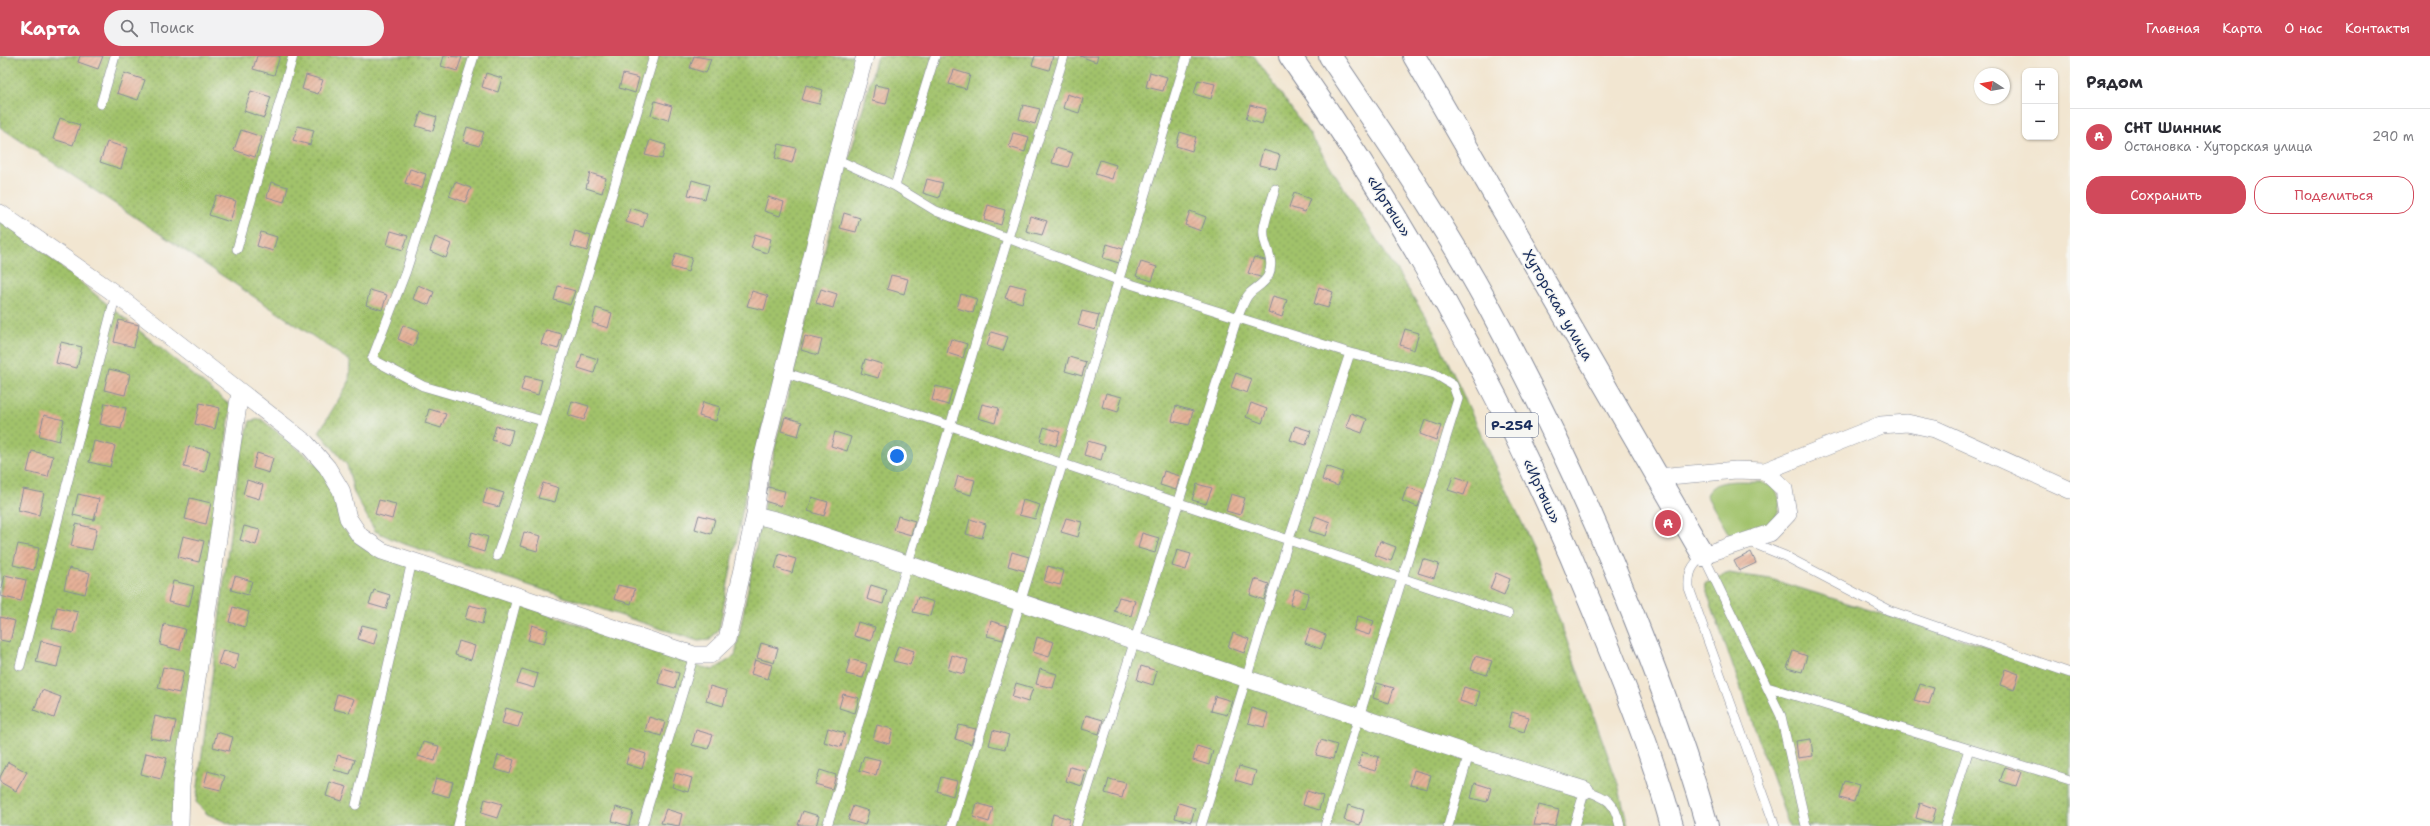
<!DOCTYPE html>
<html lang="ru">
<meta charset="utf-8">
<style>
body{margin:0;font-family:"Shantell Sans",sans-serif;background:#f2f2f3;color:#2b2b33}
.controls{position:absolute;right:12px;top:12px;display:grid;overflow:hidden;border-radius:8px;box-shadow:0 1px 3px #0004}
.controls button{width:36px;height:36px;display:grid;place-items:center;padding:0;border:0;border-bottom:1px solid #e1e1e2;background:#fff;color:#2b2b33;font:20px sans-serif}
.compass{position:absolute;left:1974px;top:12px;width:36px;height:36px;border-radius:50%;background:#fff;box-shadow:0 1px 3px #0004;rotate:281deg}
.you{position:absolute;left:897px;top:400px;width:14px;height:14px;margin:-10px;border:3px solid #fff;border-radius:50%;background:#1a73e8;box-shadow:0 0 0 6px #1a73e833}
.badge{display:grid;place-items:center;width:26px;height:26px;border-radius:50%;background:#d1495b;color:#fff;font-size:13px;font-weight:700}
.pin{position:absolute;translate:-50% -50%;border:2px solid #fff;box-shadow:0 1px 4px #0006}
.list{margin:0;padding:0;list-style:none}
h2{display:flex;justify-content:space-between;align-items:center;height:52px;margin:0;padding:0 16px;font-size:17px}
h2 small{font-size:13px;font-weight:400;color:#7c7c81}
.list li{display:grid;grid-template-columns:26px 1fr auto;gap:12px;align-items:center;box-sizing:border-box;height:56px;padding:0 16px;border-top:1px solid #e1e1e2}
.list b{display:block;font-size:15px;white-space:nowrap}
.list p{margin:0;font-size:13px;white-space:nowrap;color:#7c7c81}
.list em{font-size:13px;font-style:normal;color:#7c7c81}
.actions{display:flex;gap:8px;padding:12px 16px}
.actions a{flex:1;padding:9px 0;border:1px solid #d1495b;border-radius:16px;text-align:center;font-size:14px;color:#d1495b}
.actions .main{background:#d1495b;color:#fff}
.icon{flex:none;width:22px;height:22px;fill:none;stroke:currentColor;stroke-width:2;stroke-linecap:round;stroke-linejoin:round}
.map{position:relative;flex:none;width:2070px;height:770px;overflow:hidden}
header{display:flex;align-items:center;gap:24px;box-sizing:border-box;height:56px;padding:0 20px;background:#d1495b;color:#fff}
header strong{font-size:19px}
nav{display:flex;gap:22px;margin-inline-start:auto;font-size:14px}
.search{width:280px;height:36px;background:#f2f2f3;display:flex;align-items:center;gap:10px;box-sizing:border-box;padding:0 14px;border-radius:22px;color:#7c7c81;font-size:15px}
main{display:flex}
aside{flex:1;background:#fff}
.map>svg:first-child{display:block}
.green{fill:#a1c26b;stroke:#5e7864}
.garden{fill:url(#garden-dots);stroke:#5e7864}
.building{fill:url(#building-hatch)}
.lines{fill:none;stroke-linecap:round;stroke-linejoin:round}
.lane-casing{stroke:#868a98;stroke-width:10}
.street-casing{stroke:#868a98;stroke-width:18}
.secondary-casing{stroke:#868a98;stroke-width:24}
.highway-casing{stroke:#868a98;stroke-width:24}
.lane{stroke:#fff;stroke-width:9}
.street{stroke:#fff;stroke-width:17}
.secondary{stroke:#fff;stroke-width:22}
.highway{stroke:#fff;stroke-width:22}
.labels{text-anchor:middle;stroke-width:3;stroke-linejoin:round;paint-order:stroke}
.shield{fill:#f6f6f2;stroke:#5d6b8a;stroke-width:1}
.shield-label{font-size:14px;font-weight:bold;fill:#1b2f5e}
.street-label{font-size:15px;fill:#1b2f5e;stroke:#f6f6f2}
</style>
<header>
<strong>Карта</strong>
<div class="search"><svg class="icon" aria-label="search" viewBox="0 0 24 24"><circle cx="10" cy="10" r="6"/><path d="M15 15l6 6"/></svg>Поиск</div>
<nav><a>Главная</a><a>Карта</a><a>О нас</a><a>Контакты</a></nav>
</header>
<main>
<div class="map">
<svg width="2070" height="770" viewBox="0 0 2070 770">
<defs>
<pattern id="garden-dots" width="8" height="8" patternUnits="userSpaceOnUse"><rect width="8" height="8" fill="#a1c26b"/><path d="M2 2h.1M6 6h.1" fill="none" stroke="#829e5b" stroke-width="1.8" stroke-linecap="round"/></pattern>
<pattern id="building-hatch" width="6" height="6" patternUnits="userSpaceOnUse"><rect width="6" height="6" fill="#e6b198"/><path d="M-1 1l2-2M0 6l6-6M5 7l2-2" fill="none" stroke="#ba907f"/></pattern>
</defs>
<rect width="100%" height="100%" fill="#f6f6f2"/>
<filter id="ink" filterUnits="userSpaceOnUse"><feTurbulence type="fractalNoise" baseFrequency=".025" numOctaves="2"/><feDisplacementMap in="SourceGraphic" scale="8" xChannelSelector="R" yChannelSelector="G"/><feConvolveMatrix kernelMatrix="1 2 1 2 8 2 1 2 1" color-interpolation-filters="sRGB"/></filter>
<filter id="wash" filterUnits="userSpaceOnUse"><feTurbulence type="fractalNoise" baseFrequency=".012" numOctaves="4" result="noise"/><feDisplacementMap in="SourceGraphic" scale="16" xChannelSelector="R" yChannelSelector="G"/><feGaussianBlur stdDeviation="0.9" result="paint"/><feColorMatrix in="noise" values="0 0 0 0 0 0 0 0 0 0 0 0 0 0 0 0 0 1.4 0 .05"/><feComposite in="paint" operator="in"/></filter>
<g filter="url(#wash)">
<rect width="100%" height="100%" fill="#f2e6d1"/>
<path class="green" d="M1758 425C1763 427 1772 430 1775 434 1785 446 1777 465 1765 472 1755 477 1742 479 1731 482L1706 439C1714 421 1741 426 1758 425Z"/>
<path class="garden" d="M0 0H859L747 431 719 573 710 584 698 585 401 487 375 475 354 437 347 409 319 376 349 326 350 305 0 71Z
M877 0H1254L1315 86 1432 271 1534 493 1618 728 1628 770H235L207 758 196 746 240 400 250 365 261 363 318 409 333 429 336 449 344 473 366 494 681 605 713 614 735 600 776 386 822 203Z
M0 160 231 350 173 770H0Z
M1728 517 1771 523 2070 617V770H1789L1704 528Z"/>
<g id="blocks">
<path class="building" d="M80 0H103L98 13 78 6Z
M257 0H280L274 19 253 13Z
M444 0 462 1 457 15 441 10Z
M694 0 711 3 706 17 690 12Z
M1035 0H1053L1049 14 1032 9Z
M1080 0H1098L1096 6Z
M954 14 970 19 966 33 949 28Z
M1150 16 1167 21 1163 35 1146 31Z
M124 17 145 24 138 44 117 37Z
M486 17 502 22 498 36 482 31Z
M623 18 639 22 635 37 619 32Z
M306 19 323 24 318 38 302 33Z
M1198 24 1215 28 1211 43 1194 38Z
M806 29 823 34 819 48 802 44Z
M875 29 890 32 886 48 872 45Z
M251 35 271 41 264 62 244 55Z
M1067 38 1083 43 1079 57 1063 52Z
M655 45 672 50 668 64 651 59Z
M1023 49 1040 53 1035 68 1019 63Z
M1250 49 1266 53 1262 68 1246 63Z
M421 56 437 61 433 75 416 70Z
M60 62 80 69 73 89 53 83Z
M298 70 314 74 310 89 293 84Z
M467 71 484 76 479 90 463 85Z
M241 74 262 81 255 101 234 94Z
M1180 76 1196 81 1192 95 1176 90Z
M1013 77 1029 81 1025 96 1009 91Z
M650 84 666 89 662 103 645 99Z
M107 86 127 92 121 113 100 106Z
M779 88 796 92 792 107 775 102Z
M1056 92 1073 97 1068 111 1052 107Z
M1263 94 1280 99 1276 113 1259 109Z
M1100 104 1116 109 1112 123 1095 118Z
M410 113 426 118 422 132 405 127Z
M590 117 606 122 602 137 586 132Z
M927 123 943 127 939 142 923 137Z
M692 124 709 129 705 143 688 139Z
M271 126 288 131 284 146 267 141Z
M455 126 471 132 465 146 449 140Z
M1294 137 1310 143 1305 156 1289 151Z
M216 139 236 145 230 166 209 159Z
M768 141 784 146 780 160 764 155Z
M988 149 1005 154 1001 169 984 164Z
M630 152 647 157 643 171 626 166Z
M1190 155 1206 161 1201 175 1185 169Z
M844 157 860 162 856 176 840 172Z
M1030 160 1047 165 1042 179 1026 175Z
M391 175 408 180 403 194 387 189Z
M575 175 591 180 587 195 571 190Z
M261 176 277 181 273 195 257 190Z
M755 178 771 183 767 197 751 192Z
M435 181 451 188 446 202 430 195Z
M1107 188 1123 193 1119 207 1103 202Z
M676 197 692 202 688 216 671 211Z
M1254 201 1268 205 1263 222 1248 217Z
M1141 206 1157 211 1152 225 1136 220Z
M891 219 908 223 904 238 887 233Z
M1010 228 1026 232 1022 247 1005 242Z
M418 229 434 236 429 249 413 243Z
M558 230 575 235 570 249 554 244Z
M1319 231 1333 236 1328 252 1314 248Z
M821 233 837 238 833 252 816 247Z
M370 234 387 239 382 254 366 249Z
M752 235 768 240 764 254 747 250Z
M961 238 977 243 973 257 957 252Z
M1273 240 1287 244 1282 261 1268 256Z
M596 252 612 257 608 272 592 267Z
M1082 255 1099 259 1095 274 1078 269Z
M119 264 139 269 134 291 114 286Z
M403 269 419 276 414 290 398 283Z
M1405 273 1419 277 1414 294 1400 289Z
M546 274 562 278 558 293 541 288Z
M991 276 1008 281 1003 295 987 290Z
M805 280 822 284 818 299 801 294Z
M951 283 967 288 963 302 947 297Z
M61 286 82 291 77 312 56 307Z
M582 298 598 303 594 317 578 312Z
M1069 301 1086 306 1082 320 1065 315Z
M865 303 882 308 878 322 861 317Z
M109 313 130 318 125 339 104 334Z
M1236 317 1252 323 1247 337 1231 331Z
M525 320 542 324 538 339 521 334Z
M936 330 952 334 948 349 932 344Z
M1106 337 1122 341 1118 356 1102 351Z
M572 345 589 350 584 364 568 359Z
M703 346 720 351 716 365 699 360Z
M105 347 126 352 121 373 100 368Z
M200 347 220 352 215 373 195 368Z
M1251 347 1267 353 1262 367 1246 361Z
M982 348 999 352 995 367 978 362Z
M1176 350 1193 355 1189 369 1172 365Z
M429 353 446 358 441 372 425 367Z
M1351 357 1367 363 1362 377 1346 371Z
M44 359 64 364 59 385 39 380Z
M785 361 802 366 798 380 781 375Z
M1425 364 1441 370 1436 384 1420 378Z
M496 370 513 374 509 389 492 384Z
M1295 370 1311 375 1306 389 1290 384Z
M1044 371 1060 376 1056 390 1040 385Z
M835 376 851 381 847 395 831 390Z
M94 385 115 390 110 411 89 406Z
M1088 385 1105 390 1101 404 1084 399Z
M189 390 210 395 205 416 184 411Z
M32 395 53 400 48 421 27 416Z
M257 397 273 402 269 417 253 412Z
M1326 410 1343 416 1338 430 1322 424Z
M1164 415 1180 420 1176 434 1160 429Z
M958 420 975 424 971 439 954 434Z
M1453 420 1469 425 1464 439 1448 434Z
M247 424 263 429 259 443 243 438Z
M543 427 559 432 555 446 538 442Z
M1197 428 1212 432 1206 448 1192 444Z
M768 431 785 435 781 450 764 445Z
M1407 431 1423 437 1418 451 1402 445Z
M487 432 504 437 499 451 483 447Z
M23 433 44 437 39 459 18 454Z
M78 438 99 443 94 464 73 459Z
M1231 438 1245 442 1240 459 1226 455Z
M812 441 828 446 824 460 808 455Z
M190 442 211 447 206 468 185 463Z
M379 444 396 448 392 463 375 458Z
M1023 444 1040 449 1035 463 1019 459Z
M699 459 715 463 711 478 695 473Z
M898 460 915 465 911 479 894 474Z
M1315 460 1330 466 1326 480 1309 475Z
M1066 462 1082 466 1078 481 1061 476Z
M970 463 986 468 982 482 966 478Z
M76 468 97 473 92 494 71 490Z
M244 470 260 474 256 489 240 484Z
M472 476 488 481 484 496 468 491Z
M524 476 541 480 537 495 520 490Z
M1142 477 1159 482 1155 497 1138 492Z
M183 480 204 485 199 506 178 501Z
M1380 485 1396 491 1391 505 1375 499Z
M18 488 39 492 34 514 13 509Z
M1177 494 1191 498 1186 514 1172 510Z
M1012 496 1029 501 1025 515 1008 510Z
M1751 496 1756 507 1739 515 1734 505Z
M779 498 796 503 792 517 775 512Z
M1423 503 1439 508 1434 522 1418 517Z
M1048 510 1064 515 1060 529 1044 525Z
M69 512 90 517 85 538 64 533Z
M1496 517 1510 523 1504 539 1490 533Z
M5 519 26 524 21 545 0 540Z
M235 520 252 525 248 539 231 534Z
M1255 523 1269 528 1264 544 1250 539Z
M173 525 194 530 189 551 168 546Z
M618 529 635 533 631 548 614 543Z
M871 529 887 534 883 548 867 543Z
M1295 533 1309 537 1304 553 1290 549Z
M374 534 390 539 386 553 369 548Z
M918 541 934 546 930 560 913 556Z
M1119 541 1135 545 1131 560 1114 555Z
M469 549 486 553 482 568 465 563Z
M57 551 78 556 73 577 52 572Z
M233 551 249 556 245 571 229 566Z
M1358 560 1374 565 1369 579 1353 574Z
M0 561 15 565 10 586 0 584Z
M991 565 1007 570 1003 584 987 580Z
M858 566 875 571 871 585 854 580Z
M164 568 185 573 180 594 160 589Z
M362 569 378 573 374 588 358 583Z
M532 569 548 574 544 588 528 584Z
M1310 573 1326 579 1321 593 1305 587Z
M1233 577 1249 583 1244 597 1228 591Z
M1037 581 1054 586 1049 601 1033 596Z
M41 585 62 590 57 611 36 606Z
M459 585 475 590 471 604 455 599Z
M761 587 778 592 774 607 757 602Z
M898 590 914 595 910 609 893 605Z
M223 594 239 598 235 613 218 608Z
M1793 595 1807 600 1802 616 1787 612Z
M952 599 968 604 964 618 948 614Z
M1475 600 1492 605 1487 619 1471 614Z
M850 603 867 608 863 622 846 618Z
M755 604 772 609 768 623 751 618Z
M1141 610 1157 615 1153 629 1137 624Z
M163 611 184 615 179 637 158 632Z
M662 612 679 617 675 632 658 627Z
M522 613 538 618 534 632 517 627Z
M1040 613 1057 618 1053 632 1036 628Z
M2005 613 2019 618 2014 634 2000 629Z
M1016 627 1033 632 1028 646 1012 641Z
M1377 627 1394 632 1389 647 1373 642Z
M1920 628 1934 632 1929 648 1914 644Z
M710 630 727 635 723 650 706 645Z
M1464 631 1480 636 1476 650 1460 645Z
M42 634 61 641 54 662 34 654Z
M337 638 354 643 349 657 333 653Z
M843 638 859 642 855 657 839 652Z
M1215 640 1232 645 1227 659 1211 655Z
M506 652 523 657 518 671 502 667Z
M1252 652 1268 657 1264 671 1248 667Z
M1512 656 1529 661 1524 676 1508 671Z
M1086 659 1103 664 1099 678 1082 673Z
M155 660 176 665 171 686 150 682Z
M649 661 665 666 661 680 645 675Z
M877 669 893 673 889 688 873 683Z
M959 669 976 673 971 688 955 683Z
M828 672 845 677 841 691 824 686Z
M696 674 713 679 708 693 692 689Z
M993 674 1009 679 1005 693 989 689Z
M217 676 233 681 229 695 213 691Z
M1811 683 1813 700 1798 702 1796 685Z
M1321 684 1337 689 1333 703 1316 699Z
M423 686 439 690 435 705 418 700Z
M1197 690 1213 695 1209 709 1193 704Z
M630 693 646 698 642 713 626 708Z
M1362 696 1379 701 1375 715 1358 710Z
M146 697 167 702 161 723 141 718Z
M338 699 355 704 350 718 334 714Z
M498 699 514 704 510 718 494 713Z
M864 700 880 704 876 719 859 714Z
M8 706 27 716 16 735 0 726V721Z
M1239 710 1256 715 1252 729 1235 724Z
M1070 711 1086 715 1082 730 1066 725Z
M2005 711 2021 716 2016 730 2000 725Z
M820 714 836 719 832 733 815 728Z
M1414 714 1431 719 1427 733 1410 729Z
M208 715 225 720 221 734 204 730Z
M676 717 692 722 688 736 672 731Z
M941 721 957 725 953 740 937 735Z
M436 722 453 726 449 741 432 736Z
M1109 723 1126 727 1122 742 1105 737Z
M1845 725 1859 729 1854 746 1840 742Z
M330 726 347 731 342 745 326 740Z
M1475 727 1491 732 1487 746 1471 742Z
M1307 735 1323 740 1319 754 1303 749Z
M485 743 502 748 497 762 481 757Z
M977 747 993 752 989 766 973 761Z
M1179 747 1195 752 1191 766 1175 762Z
M1920 747 1936 753 1932 767 1916 762Z
M1348 749 1364 754 1360 769 1344 764Z
M1539 749 1559 754 1555 770 1534 769Z
M853 750 869 755 865 769 848 764Z
M616 751 633 756 629 770 612 765Z
M666 753 682 758 679 770 661 767Z
M803 755 819 760 816 770 798 769Z
M1053 758 1070 763 1068 770H1050Z"/>
</g>
</g>
<g filter="url(#ink)">
<use href="#blocks" fill-opacity="0" stroke="#868a98" stroke-width="1"/>
<g class="lines">
<defs>
<path id="lane" d="M474 0 406 215 372 303 423 330 543 365
M101 48 115 0
M836 103 895 130 936 155 1118 224 1350 297 1435 318 1453 329 1458 343 1325 770
M895 130 935 0
M237 193 293 0
M783 316 951 370 1508 558
M1748 485 1785 500 1888 554 2070 617
M497 500 543 365 654 0
M20 610 116 238
M1767 631 2070 724
M356 749 412 505
M458 770 517 542
M642 770 694 599
M827 770 1064 0
M952 770 1187 0
M1076 770 1237 262C1241 254 1244 243 1250 237 1256 231 1264 228 1268 220 1277 202 1261 189 1264 172 1266 159 1272 145 1275 133
M1201 770 1289 483 1350 297
M1448 770 1469 698
M1574 770 1585 734C1609 743 1614 745 1620 770
M1775 770 1689 532C1688 516 1692 510 1703 499L1781 660 1806 770
M1945 770 1969 693"/>
<path id="street" d="M0 157 110 234 306 387 327 411 341 434 348 462 360 480 382 495 694 599H710L727 583 755 459 783 466 1469 698 1585 734
M1765 415 1881 369 1907 367 1935 373 2070 434
M1658 421 1736 414 1765 415 1784 433 1788 458 1770 477 1703 499
M755 459 761 408 836 103 865 0
M180 770 181 729 240 336"/>
<path id="secondary" d="M1414 0 1703 499"/>
<path id="highway" d="M1290 0C1414 176 1514 358 1595 558 1624 628 1652 697 1672 770
M1330 0C1385 81 1441 163 1488 249 1542 349 1591 452 1633 558 1661 628 1687 697 1707 770"/>
</defs>
<use href="#lane" class="lane-casing"/>
<use href="#street" class="street-casing"/>
<use href="#secondary" class="secondary-casing"/>
<use href="#highway" class="highway-casing"/>
<use href="#lane" class="lane"/>
<use href="#street" class="street"/>
<use href="#secondary" class="secondary"/>
<use href="#highway" class="highway"/>
</g>
</g>
<g class="labels">
<rect class="shield" x="1486" y="357" width="52" height="24" rx="3"/>
<g class="shield-label">
<text x="1512" y="374">Р-254</text>
</g>
<g class="street-label">
<text transform="translate(1389 150) rotate(58)" y="5">«Иртыш»</text>
<text transform="translate(1558 249) rotate(60)" y="5">Хуторская улица</text>
<text transform="translate(1542 435) rotate(65)" y="5">«Иртыш»</text>
</g>
</g>
</svg>
<div class="controls">
<button>+</button>
<button>−</button>
</div>
<svg class="compass" viewBox="-18 -18 36 36"><path d="M0-13l5 13h-10z" fill="#e53935"/><path d="M0 13l5-13h-10z" fill="#7c7c81"/></svg>
<div class="you"></div>
<div class="pin badge" style="left:1668px;top:467px">A</div>
</div>
<aside>
<h2>Рядом<small></small></h2>
<ul class="list">
<li><span class="badge">A</span><div><b>СНТ Шинник</b><p>Остановка · Хуторская улица</p></div><em>290 m</em></li>
</ul>
<div class="actions"><a class="main">Сохранить</a><a>Поделиться</a></div>
</aside>
</main>
